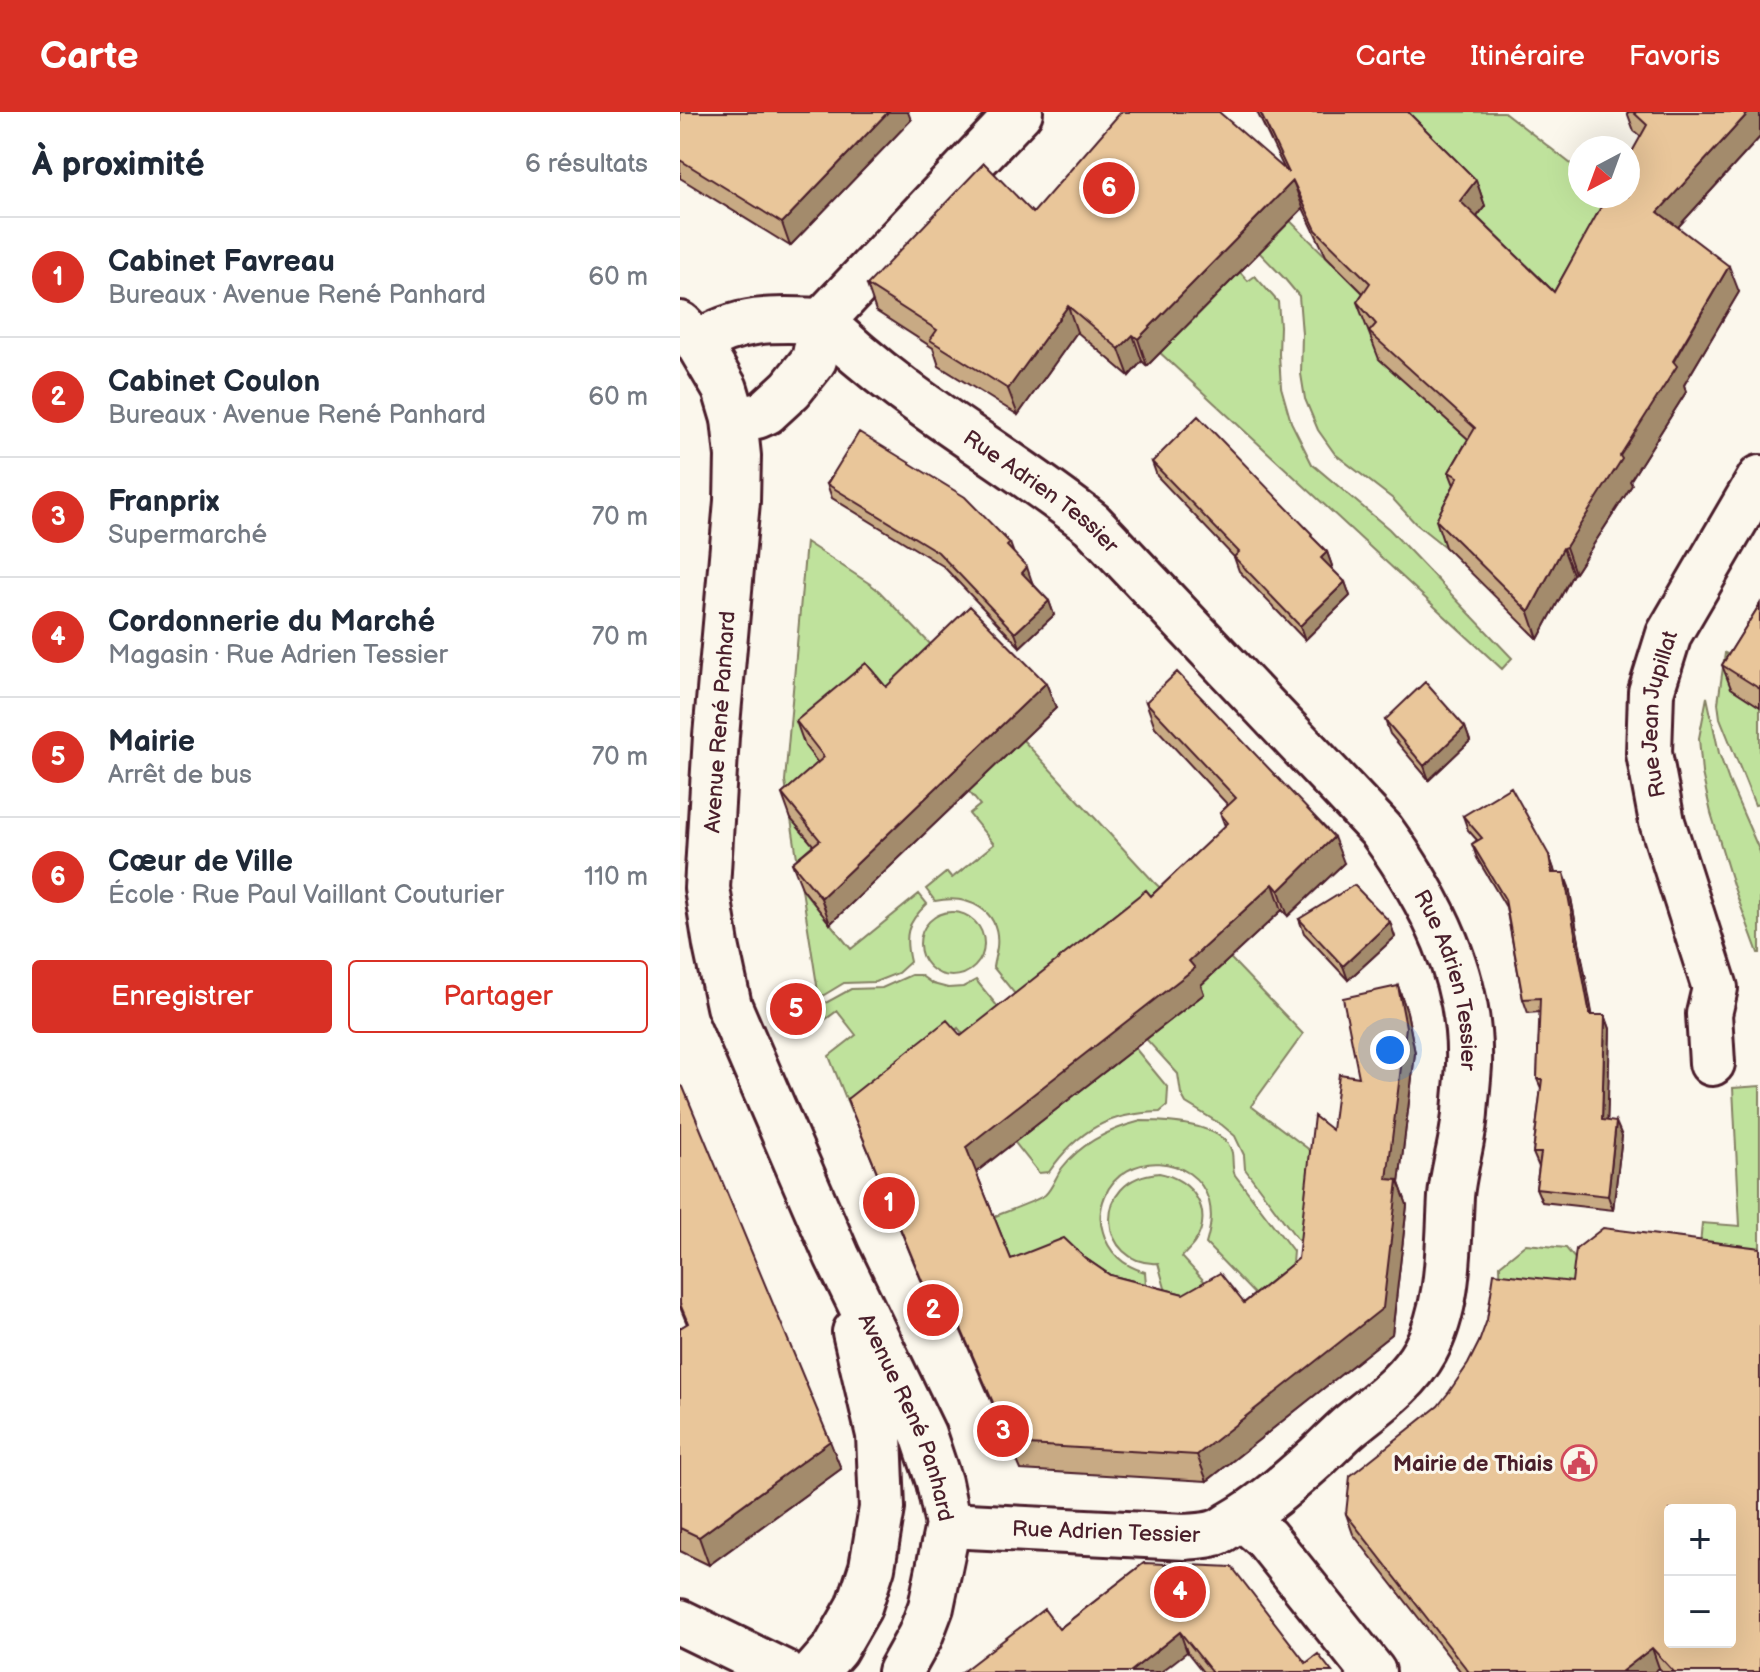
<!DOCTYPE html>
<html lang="fr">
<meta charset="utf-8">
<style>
body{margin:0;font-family:"Balsamiq Sans",sans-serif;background:#f6f6f7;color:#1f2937}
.controls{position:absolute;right:24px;bottom:24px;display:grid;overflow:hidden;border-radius:8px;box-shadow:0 8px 32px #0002}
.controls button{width:72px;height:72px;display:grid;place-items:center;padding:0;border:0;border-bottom:2px solid #e0e1e3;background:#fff;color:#1f2937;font:40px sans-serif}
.compass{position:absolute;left:888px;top:24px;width:72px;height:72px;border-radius:50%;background:#fff;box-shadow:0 8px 32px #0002;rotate:221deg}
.you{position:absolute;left:710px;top:938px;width:28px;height:28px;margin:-20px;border:6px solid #fff;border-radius:50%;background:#1a73e8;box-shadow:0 0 0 12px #1a73e833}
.badge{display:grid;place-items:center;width:52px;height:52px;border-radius:50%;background:#d93025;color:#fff;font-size:26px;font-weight:700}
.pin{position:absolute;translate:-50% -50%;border:4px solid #fff;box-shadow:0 2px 8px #0006}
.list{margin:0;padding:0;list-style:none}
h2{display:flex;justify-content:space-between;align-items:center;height:104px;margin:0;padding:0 32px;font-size:34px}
h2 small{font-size:26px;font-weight:400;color:#747a83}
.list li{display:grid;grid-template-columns:52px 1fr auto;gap:24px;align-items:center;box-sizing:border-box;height:120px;padding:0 32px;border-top:2px solid #e0e1e3}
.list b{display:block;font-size:30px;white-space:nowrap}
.list p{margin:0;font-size:26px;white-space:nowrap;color:#747a83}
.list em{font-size:26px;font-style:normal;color:#747a83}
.actions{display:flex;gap:16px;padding:24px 32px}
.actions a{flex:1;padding:18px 0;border:2px solid #d93025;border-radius:8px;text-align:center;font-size:28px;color:#d93025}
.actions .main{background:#d93025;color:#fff}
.map{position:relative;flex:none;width:1080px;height:1560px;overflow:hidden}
header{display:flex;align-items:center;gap:48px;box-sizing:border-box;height:112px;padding:0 40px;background:#d93025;color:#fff}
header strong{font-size:38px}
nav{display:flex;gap:44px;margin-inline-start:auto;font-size:28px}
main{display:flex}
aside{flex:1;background:#fff}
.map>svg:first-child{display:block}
.green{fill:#bfe29c;stroke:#848064;stroke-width:2}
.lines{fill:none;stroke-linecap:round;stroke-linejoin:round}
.minor-casing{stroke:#4a1f2b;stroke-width:50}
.major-casing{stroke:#4a1f2b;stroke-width:50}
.minor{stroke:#fbf7ec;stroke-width:44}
.major{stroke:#fbf7ec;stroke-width:44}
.wall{fill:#c8aa84;stroke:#4a1f2b;stroke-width:2}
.shaded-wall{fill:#a38b6c;stroke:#4a1f2b;stroke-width:2}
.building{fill:#e9c69a;stroke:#4a1f2b;stroke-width:2;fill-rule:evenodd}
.labels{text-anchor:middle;stroke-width:6;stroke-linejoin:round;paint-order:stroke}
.street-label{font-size:22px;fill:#4a1f2b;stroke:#fbf7ec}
.poi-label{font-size:22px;font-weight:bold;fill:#4a1f2b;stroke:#fbf7ec;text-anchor:end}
</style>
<header>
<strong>Carte</strong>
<nav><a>Carte</a><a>Itinéraire</a><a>Favoris</a></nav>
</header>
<main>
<aside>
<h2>À proximité<small>6 résultats</small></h2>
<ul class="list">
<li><span class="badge">1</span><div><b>Cabinet Favreau</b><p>Bureaux · Avenue René Panhard</p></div><em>60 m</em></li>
<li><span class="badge">2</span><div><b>Cabinet Coulon</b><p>Bureaux · Avenue René Panhard</p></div><em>60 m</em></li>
<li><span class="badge">3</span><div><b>Franprix</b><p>Supermarché</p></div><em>70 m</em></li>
<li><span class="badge">4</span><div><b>Cordonnerie du Marché</b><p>Magasin · Rue Adrien Tessier</p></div><em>70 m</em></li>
<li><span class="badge">5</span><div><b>Mairie</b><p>Arrêt de bus</p></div><em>70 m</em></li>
<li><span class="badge">6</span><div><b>Cœur de Ville</b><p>École · Rue Paul Vaillant Couturier</p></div><em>110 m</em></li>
</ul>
<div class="actions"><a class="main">Enregistrer</a><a>Partager</a></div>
</aside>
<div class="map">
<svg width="1080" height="1560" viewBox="0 0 1080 1560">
<rect width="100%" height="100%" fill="#fbf7ec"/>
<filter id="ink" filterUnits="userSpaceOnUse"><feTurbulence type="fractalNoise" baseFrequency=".0125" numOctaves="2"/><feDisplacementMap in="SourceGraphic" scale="16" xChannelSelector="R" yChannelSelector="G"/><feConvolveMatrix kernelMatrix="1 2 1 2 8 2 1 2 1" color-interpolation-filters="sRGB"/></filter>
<g filter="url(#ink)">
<path class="green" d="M711 0H824L900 59V84H933L879 236 789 115 805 94Z
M575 74 700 198 706 238 699 247 805 342 765 435 735 411 713 387 655 342 638 318 625 287 621 262 622 222 619 184 604 166 546 106Z
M560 160 568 169 575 164 598 190 600 214 599 242 601 275 611 310 632 352 709 417 832 546 822 557 477 238 512 208Z
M126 430 190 472 199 479 343 628 474 770 512 806 623 922 571 994 639 1045 630 1144 565 1057 564 1043 555 1024 542 1013 506 991 501 982 498 962 466 927 524 882 299 942 278 916 171 999 149 944 176 923 157 899 142 910 140 894 171 877 202 876 231 863H240L253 872 268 876 283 875 296 868 318 895 335 882 313 855C314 848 316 842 317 835 321 797 287 782 255 789L246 777 267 760 272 766 314 732 289 702 300 693 239 618 153 671 149 753 122 777 171 837 239 782 247 792C226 811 224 824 230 850L218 861 195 870 164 871 139 886 105 669Z
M1045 541 1049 543 1080 595V692L1075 693 1040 606 1038 591Z
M1027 585 1039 641 1049 669 1080 740V841H1078L1053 773 1031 701 1022 661 1019 626Z
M240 832a32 32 0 1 1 64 0a32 32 0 1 1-64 0Z
M455 936 488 976 487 994 480 1000C429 1001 398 1018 369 1060L359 1061 321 1013Z
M1080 974V1154L1019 1146 1022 1111 1060 1114 1053 976Z
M461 1009C485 1009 532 1011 548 1032 556 1042 550 1053 555 1063L613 1139 611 1164 580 1188 526 1132C530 1118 533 1104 529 1089 515 1041 444 1038 425 1084 420 1096 419 1108 423 1120 429 1142 444 1154 465 1160L468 1195 341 1173 313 1105C325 1100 356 1089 365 1083 372 1077 376 1064 382 1056 402 1030 430 1017 461 1009Z
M479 1061C512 1067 535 1099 515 1130 512 1135 506 1140 502 1145L537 1183 493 1205 478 1151C419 1155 409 1066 479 1061Z
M846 1132 886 1136 903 1156 902 1190 821 1180 820 1153Z"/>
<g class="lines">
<defs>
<g id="minor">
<path id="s1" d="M142 209C222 289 324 342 412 412L701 718C751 787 792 866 789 953 788 969 786 985 785 1001 783 1030 773 1058 771 1085 768 1136 770 1193 745 1239 728 1270 699 1290 672 1312 660 1322 649 1334 637 1345 610 1369 583 1394 551 1412 546 1415 541 1420 535 1421 526 1424 515 1424 505 1425L268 1413"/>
<path d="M18 231C60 205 94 207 142 209"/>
<path d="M54 307 77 304 86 300 111 277 134 248 142 209 340 0"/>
<path id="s2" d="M1032 951 1029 902 1035 876 982 710 969 641 971 580 989 522 1080 366"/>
<path d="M563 1406 586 1426 693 1560"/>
<path d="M0 1510 103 1560"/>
</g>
<g id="major">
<path id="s3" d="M0 212 18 231 45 277 54 307 58 344 57 389 36 624 27 776 36 833 49 894 157 1144 243 1322 259 1370 268 1413 251 1495 240 1524 220 1560"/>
<path d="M135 1560 155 1537 179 1495 192 1455 202 1396 199 1323 175 1220"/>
</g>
</defs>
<use href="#minor" class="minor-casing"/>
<use href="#major" class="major-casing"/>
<use href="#minor" class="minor"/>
<use href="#major" class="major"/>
</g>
<path class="wall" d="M0 0 231 8 110 134 0 66Z
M577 0H728L796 68 805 94 797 105 874 180 961 25 954 19 947 0H1080V25L998 115 1059 180 1004 273 1006 280 950 369 952 373 895 461 893 462 858 527 765 435 756 408 774 373 769 360 788 327 699 247 677 190 683 181 646 144 623 96 467 254 462 249 449 264 397 220 338 303 259 254 253 236 196 199 187 173 353 101 604 56Z
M472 350 634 427 647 440 652 454 651 456 665 470 670 484 625 528 559 459 554 445 477 364Z
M147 372 330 431 334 442 352 470H351L369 489 374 503 340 535 263 454 152 386Z
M1080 492V595L1051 576 1042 553Z
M366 571 376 596 150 812 122 776 112 751 133 733 111 707 102 682 138 651 125 634 116 609 206 575Z
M466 590 664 751 608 804 602 798 521 873 524 882 296 1060 331 1147 405 1146 430 1163 503 1182 564 1191 618 1147 652 1018 679 965 718 874 727 900 735 941 719 1071 727 1093 712 1222 527 1369 341 1358 275 1205 259 1212 167 987 281 924 471 784 545 714 540 701 548 693 475 615Z
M705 608 785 615 790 629 749 668 710 622Z
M783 704 869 743 875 761 889 775 912 903H925L930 917 927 1009 942 1024 933 1098 862 1090 856 1076 859 1055 853 1041 861 976 857 967 860 900 848 901 843 887 826 795 797 746 792 732 797 728 788 718Z
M619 807 710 810 715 825 668 868 624 821Z
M0 973 161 1357 29 1453 0 1439V1216L7 1212 0 1195Z
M666 1402 1080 1560H983L979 1556 974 1560H781L673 1422Z
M464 1451 626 1551 652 1560H523L507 1540 379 1517Z"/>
<path class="shaded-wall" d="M208 0H228L231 8 110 134 102 111Z
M1069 0H1080V25L988 126 978 100Z
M796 68 805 94 789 115 780 89Z
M613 69 623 96 467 254 458 227Z
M1049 154 1059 180 1004 273 1006 280 950 369 952 373 895 461 886 435Z
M388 194 397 220 338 303 328 277Z
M453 223 462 249 449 264 439 237Z
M883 436 893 462 858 527 849 500Z
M647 440 652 454 646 460 641 446Z
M347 455 352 470 347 475 342 461Z
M665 470 670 484 625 528 620 514Z
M369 489 374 503 340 535 335 521Z
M366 571 376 596 150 812 141 786Z
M785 615 790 629 749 668 744 654Z
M654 725 664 751 608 804 599 779Z
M869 743 874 757 877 775 872 761Z
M884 761 889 775 915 917 910 903Z
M593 772 602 798 521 873 524 882 295 1061 286 1035 509 849Z
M710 810 715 825 668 868 663 854Z
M718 874 727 900 735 941 719 1071 727 1093 712 1222 527 1369 517 1343 707 1067Z
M925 903 930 917 927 1023 922 1008Z
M936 1010 942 1024 933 1098 928 1084Z
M150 1329 161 1357 29 1453 19 1425Z
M500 1520 507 1540 481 1560H450Z
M972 1536 979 1556 974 1560H941Z"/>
<path class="building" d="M0 0H208L102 111 0 48Z
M441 0H539L609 61 580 0H728L796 68 780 89 874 180 927 84H948V47L967 13 953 0H1069L978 100 1049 154 993 249 997 254 940 344 942 347 886 435 883 436 849 500 756 408 778 365 769 360 795 316 689 220 696 212 677 190 690 171 636 118 613 69 458 227 453 223 439 237 388 194 328 277 250 228 257 218 187 173 304 51 353 101Z
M518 304 632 422 631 424 647 440 641 446 665 470 620 514 554 445 559 440 472 350Z
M179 320 285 385 330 431 327 434 347 455 342 461 369 489 335 521 258 440 147 372Z
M1080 492V577L1042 553Z
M290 494 366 571 141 786 112 751 140 728 102 682 144 645 116 609 186 551 206 575Z
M497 560 654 725 599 779 593 772 509 849 515 856 286 1035 331 1147 384 1126 405 1146 430 1163 503 1182 540 1161 564 1191 618 1147 634 1004 652 1018 659 962 679 965 663 886 718 874 726 915 707 1067 718 1068 703 1196 517 1343 331 1332 265 1180 249 1186 167 987 267 908 281 924 466 778 471 784 548 711 540 701 556 686 466 590Z
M745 570 785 615 744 654 705 608Z
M831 675 869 743 872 761H884L910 903H925L922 1008 936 1010 928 1084 856 1076 861 1041H853L862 967H857L860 886 843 887 825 787 792 732 802 726 783 704Z
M674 773 710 810 663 854 619 807Z
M0 973 3 975 150 1329 19 1425 0 1416V1216L8 1211 0 1192Z
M923 1116 1080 1136V1560H994L972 1536 941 1560H789L666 1402 670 1364 758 1294 769 1280 788 1252 799 1230 807 1208 814 1161 892 1170 896 1137ZM990 1398H1050V1530H990Z
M464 1451 552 1455 626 1551 638 1542 652 1560H532L500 1520 450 1560H282L364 1497 379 1517Z"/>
</g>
<defs>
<symbol id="civic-ring" viewBox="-11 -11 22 22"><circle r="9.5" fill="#fbf7ec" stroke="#d1495b" stroke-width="1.5"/><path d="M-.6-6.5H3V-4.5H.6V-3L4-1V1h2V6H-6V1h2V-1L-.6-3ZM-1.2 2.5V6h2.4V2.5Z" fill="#d1495b"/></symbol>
</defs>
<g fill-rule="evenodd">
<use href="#civic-ring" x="879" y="1331" width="40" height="40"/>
</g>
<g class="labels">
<g class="street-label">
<text dy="8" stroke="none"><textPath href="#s1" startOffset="278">Rue Adrien Tessier</textPath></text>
<text dy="8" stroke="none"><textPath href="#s2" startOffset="360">Rue Jean Jupillat</textPath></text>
<text transform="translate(39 610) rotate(-86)" y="8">Avenue René Panhard</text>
<text dy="8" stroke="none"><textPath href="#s1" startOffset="926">Rue Adrien Tessier</textPath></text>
<text dy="8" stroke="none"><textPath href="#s3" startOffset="1150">Avenue René Panhard</textPath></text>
<text transform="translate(426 1419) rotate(2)" y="8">Rue Adrien Tessier</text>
</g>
<g class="poi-label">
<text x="873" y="1359">Mairie de Thiais</text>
</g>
</g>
</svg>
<div class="controls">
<button>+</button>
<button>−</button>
</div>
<svg class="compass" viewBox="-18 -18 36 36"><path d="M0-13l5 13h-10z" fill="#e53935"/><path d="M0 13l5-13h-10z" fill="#747a83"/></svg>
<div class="you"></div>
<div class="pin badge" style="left:209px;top:1091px">1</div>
<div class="pin badge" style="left:253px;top:1198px">2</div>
<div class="pin badge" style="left:323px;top:1319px">3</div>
<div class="pin badge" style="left:500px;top:1480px">4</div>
<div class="pin badge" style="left:116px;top:897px">5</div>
<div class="pin badge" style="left:429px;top:76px">6</div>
</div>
</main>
